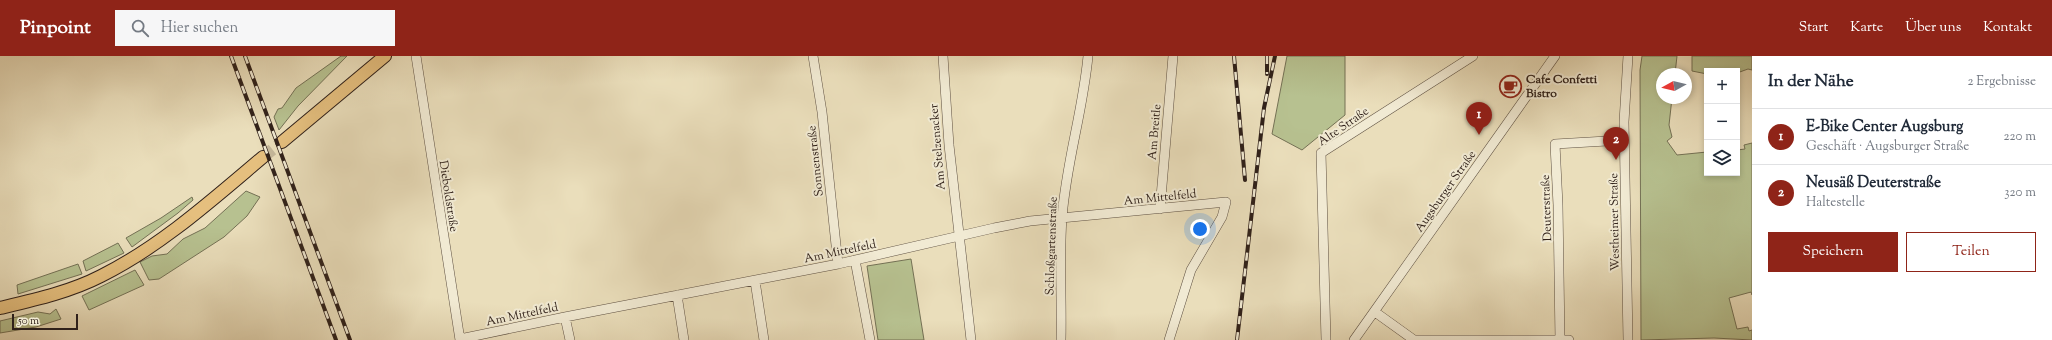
<!DOCTYPE html>
<html lang="de">
<meta charset="utf-8">
<style>
body{margin:0;font-family:"Sorts Mill Goudy",serif;background:#f6f6f7;color:#1f2937}
.controls{position:absolute;right:12px;top:12px;display:grid;overflow:hidden;border-radius:0px;box-shadow:0 2px 6px #0003}
.controls button{width:36px;height:36px;display:grid;place-items:center;padding:0;border:0;border-bottom:1px solid #e0e1e3;background:#fff;color:#1f2937;font:20px sans-serif}
.compass{position:absolute;left:1656px;top:12px;width:36px;height:36px;border-radius:50%;background:#fff;box-shadow:0 2px 6px #0003;rotate:262deg}
.scale{position:absolute;left:12px;bottom:10px;width:66px;box-sizing:border-box;padding-left:4px;border:2px solid #30211a;border-top:0;font-size:11px;line-height:14px;white-space:nowrap;color:#30211a;-webkit-text-stroke:3px #f1ead3;paint-order:stroke}
.you{position:absolute;left:1200px;top:173px;width:14px;height:14px;margin:-10px;border:3px solid #fff;border-radius:50%;background:#1a73e8;box-shadow:0 0 0 6px #1a73e833}
.badge{display:grid;place-items:center;width:26px;height:26px;border-radius:50%;background:#8f2418;color:#fff;font-size:13px;font-weight:700}
.pin{position:absolute;translate:-50% -33px;filter:drop-shadow(0 1px 2px #0008)}
.pin::after{content:'';position:absolute;top:21px;width:14px;height:12px;background:inherit;clip-path:polygon(0 0,100% 0,50% 100%)}
.list{margin:0;padding:0;list-style:none}
h2{display:flex;justify-content:space-between;align-items:center;height:52px;margin:0;padding:0 16px;font-size:17px}
h2 small{font-size:13px;font-weight:400;color:#747a83}
.list li{display:grid;grid-template-columns:26px 1fr auto;gap:12px;align-items:center;box-sizing:border-box;height:56px;padding:0 16px;border-top:1px solid #e0e1e3}
.list b{display:block;font-size:15px;white-space:nowrap}
.list p{margin:0;font-size:13px;white-space:nowrap;color:#747a83}
.list em{font-size:13px;font-style:normal;color:#747a83}
.actions{display:flex;gap:8px;padding:12px 16px}
.actions a{flex:1;padding:9px 0;border:1px solid #8f2418;border-radius:0px;text-align:center;font-size:14px;color:#8f2418}
.actions .main{background:#8f2418;color:#fff}
.icon{flex:none;width:22px;height:22px;fill:none;stroke:currentColor;stroke-width:2;stroke-linecap:round;stroke-linejoin:round}
.map{position:relative;flex:none;width:1752px;height:284px;overflow:hidden}
header{display:flex;align-items:center;gap:24px;box-sizing:border-box;height:56px;padding:0 20px;background:#8f2418;color:#fff}
header strong{font-size:19px}
nav{display:flex;gap:22px;margin-inline-start:auto;font-size:14px}
.search{width:280px;height:36px;background:#f6f6f7;display:flex;align-items:center;gap:10px;box-sizing:border-box;padding:0 14px;border-radius:0px;color:#747a83;font-size:15px}
main{display:flex}
aside{flex:1;background:#fff}
.map>svg:first-child{display:block}
.green{fill:#b7c190;stroke:#747155}
.lines{fill:none;stroke-linecap:round;stroke-linejoin:round}
.major-tunnel{stroke:#c5b89b;stroke-width:12;stroke-dasharray:12 6;stroke-linecap:butt}
.minor-casing{stroke:#5e5042;stroke-width:10}
.major-casing{stroke:#30211a;stroke-width:14}
.minor{stroke:#f1ead3;stroke-width:9}
.major{stroke:#e5bf7e;stroke-width:12}
.rail-casing{stroke:#30211a;stroke-width:4}
.rail{stroke:#f1ead3;stroke-width:2.5;stroke-dasharray:8;stroke-linecap:butt}
.labels{text-anchor:middle;stroke-width:4;stroke-linejoin:round;paint-order:stroke}
.poi-label{font-size:12px;font-weight:bold;fill:#30211a;stroke:#f1ead3;text-anchor:start}
.street-label{font-size:12px;fill:#30211a;stroke:#f1ead3}
</style>
<header>
<strong>Pinpoint</strong>
<div class="search"><svg class="icon" aria-label="search" viewBox="0 0 24 24"><circle cx="10" cy="10" r="6"/><path d="M15 15l6 6"/></svg>Hier suchen</div>
<nav><a>Start</a><a>Karte</a><a>Über uns</a><a>Kontakt</a></nav>
</header>
<main>
<div class="map">
<svg width="1752" height="284" viewBox="0 0 1752 284">
<rect width="100%" height="100%" fill="#eadebb"/>
<filter id="stains"><feTurbulence type="fractalNoise" baseFrequency=".005" numOctaves="4"/><feColorMatrix values="0 0 0 0 .2 0 0 0 0 .09 0 0 0 0 .02 0 0 0 .5 -.17"/></filter>
<radialGradient id="worn" r=".72"><stop offset=".6" stop-color="#630" stop-opacity="0"/><stop offset="1" stop-color="#630" stop-opacity=".3"/></radialGradient>
<path class="green" d="M341 0H347L298 50 279 74 274 61 278 53 282 52 296 32Z
M1287 0H1345V59L1302 94 1272 78Z
M1642 0H1677L1675 18H1662V42H1672L1669 69 1672 81 1667 85 1677 99 1707 96V117H1737V94L1745 93 1744 89 1752 87V239L1751 236 1729 242 1737 273 1748 271 1749 275 1752 274V284L1714 282 1641 284 1640 14Z
M1692 0H1752V14L1748 13 1737 17V15H1707V18L1692 15Z
M246 135 260 141 247 160 224 181 159 223 149 224 140 206 152 200 167 198 183 183 205 172Z
M192 141 193 144 178 157 132 191 126 182 161 162Z
M118 187 124 197 86 215 83 205Z
M911 203 924 284H878L867 210Z
M78 208 82 218 18 238 17 229Z
M135 214 144 229 89 254 82 240Z
M56 253 61 263 36 271 0 277V265L38 256 50 258Z"/>
<g class="lines">
<path class="major-tunnel" d="M263 101 282 86"/>
<defs>
<path id="minor" d="M416 0 460 284
M813 0 822 56 838 208
M943 0 949 89 971 284
M1160 153 1173 0
M855 204 870 284
M755 225 764 284
M677 239 684 284
M1375 256 1414 284
M565 261 570 284
M460 283 565 261 838 208 994 172 1030 165 1226 146 1222 161 1191 214 1169 284
M1061 284C1062 244 1059 202 1062 162 1066 107 1083 55 1088 0
M1326 284 1321 97 1473 0
M1354 284 1555 0
M1414 284H1569
M1560 284 1558 149 1555 88 1624 84
M1628 284 1624 66 1628 0"/>
<path id="major" d="M282 86 385 0
M0 252C34 244 70 236 101 220 161 190 212 144 263 101"/>
</defs>
<use href="#minor" class="minor-casing"/>
<use href="#major" class="major-casing"/>
<use href="#minor" class="minor"/>
<use href="#major" class="major"/>
<defs>
<path id="rail" d="M231 0 336 284
M245 0 350 284
M1234 0 1245 124
M1267 0V18
M1237 284 1264 52 1275 0"/>
</defs>
<use href="#rail" class="rail-casing"/>
<use href="#rail" class="rail"/>
</g>
<defs>
<symbol id="cafe-ring" viewBox="-11 -11 22 22"><circle r="9.5" fill="#f1ead3" stroke="#8f2418" stroke-width="1.5"/><path d="M-5.5-4.5H6V0H3Q3 3.5 0 3.5H-2.5Q-5.5 3.5-5.5 0ZM3-3.2v2h1.7v-2ZM-6 4.5H4V6H-6Z" fill="#8f2418"/></symbol>
</defs>
<g fill-rule="evenodd">
<use href="#cafe-ring" x="1498" y="18" width="25" height="25"/>
</g>
<g class="labels">
<g class="poi-label">
<text x="1526" y="27">Cafe Confetti<tspan x="1526" dy="14">Bistro</tspan></text>
</g>
<g class="street-label">
<text transform="translate(1343 70) rotate(-35)" y="4">Alte Straße</text>
<text transform="translate(1154 76) rotate(-85)" y="4">Am Breitle</text>
<text transform="translate(937 91) rotate(-95)" y="4">Am Stelzenacker</text>
<text transform="translate(815 105) rotate(-96)" y="4">Sonnenstraße</text>
<text transform="translate(1445 135) rotate(-55)" y="4">Augsburger Straße</text>
<text transform="translate(449 140) rotate(81)" y="4">Dieboldstraße</text>
<text transform="translate(1160 141) rotate(-6)" y="4">Am Mittelfeld</text>
<text transform="translate(1546 152) rotate(-92)" y="4">Deuterstraße</text>
<text transform="translate(1614 166) rotate(-91)" y="4">Westheimer Straße</text>
<text transform="translate(1051 190) rotate(-88)" y="4">Schloßgartenstraße</text>
<text transform="translate(840 195) rotate(-12)" y="4">Am Mittelfeld</text>
<text transform="translate(522 258) rotate(-12)" y="4">Am Mittelfeld</text>
</g>
</g>
<rect width="100%" height="100%" filter="url(#stains)"/>
<rect width="100%" height="100%" fill="url(#worn)"/>
</svg>
<div class="controls">
<button>+</button>
<button>−</button>
<button><svg class="icon" aria-label="layers" viewBox="0 0 24 24"><path d="M12 4l9 5-9 5-9-5zM3 14l9 5 9-5"/></svg></button>
</div>
<svg class="compass" viewBox="-18 -18 36 36"><path d="M0-13l5 13h-10z" fill="#e53935"/><path d="M0 13l5-13h-10z" fill="#747a83"/></svg>
<div class="scale">50 m</div>
<div class="you"></div>
<div class="pin badge" style="left:1479px;top:79px">1</div>
<div class="pin badge" style="left:1616px;top:104px">2</div>
</div>
<aside>
<h2>In der Nähe<small>2 Ergebnisse</small></h2>
<ul class="list">
<li><span class="badge">1</span><div><b>E-Bike Center Augsburg</b><p>Geschäft · Augsburger Straße</p></div><em>220 m</em></li>
<li><span class="badge">2</span><div><b>Neusäß Deuterstraße</b><p>Haltestelle</p></div><em>320 m</em></li>
</ul>
<div class="actions"><a class="main">Speichern</a><a>Teilen</a></div>
</aside>
</main>
